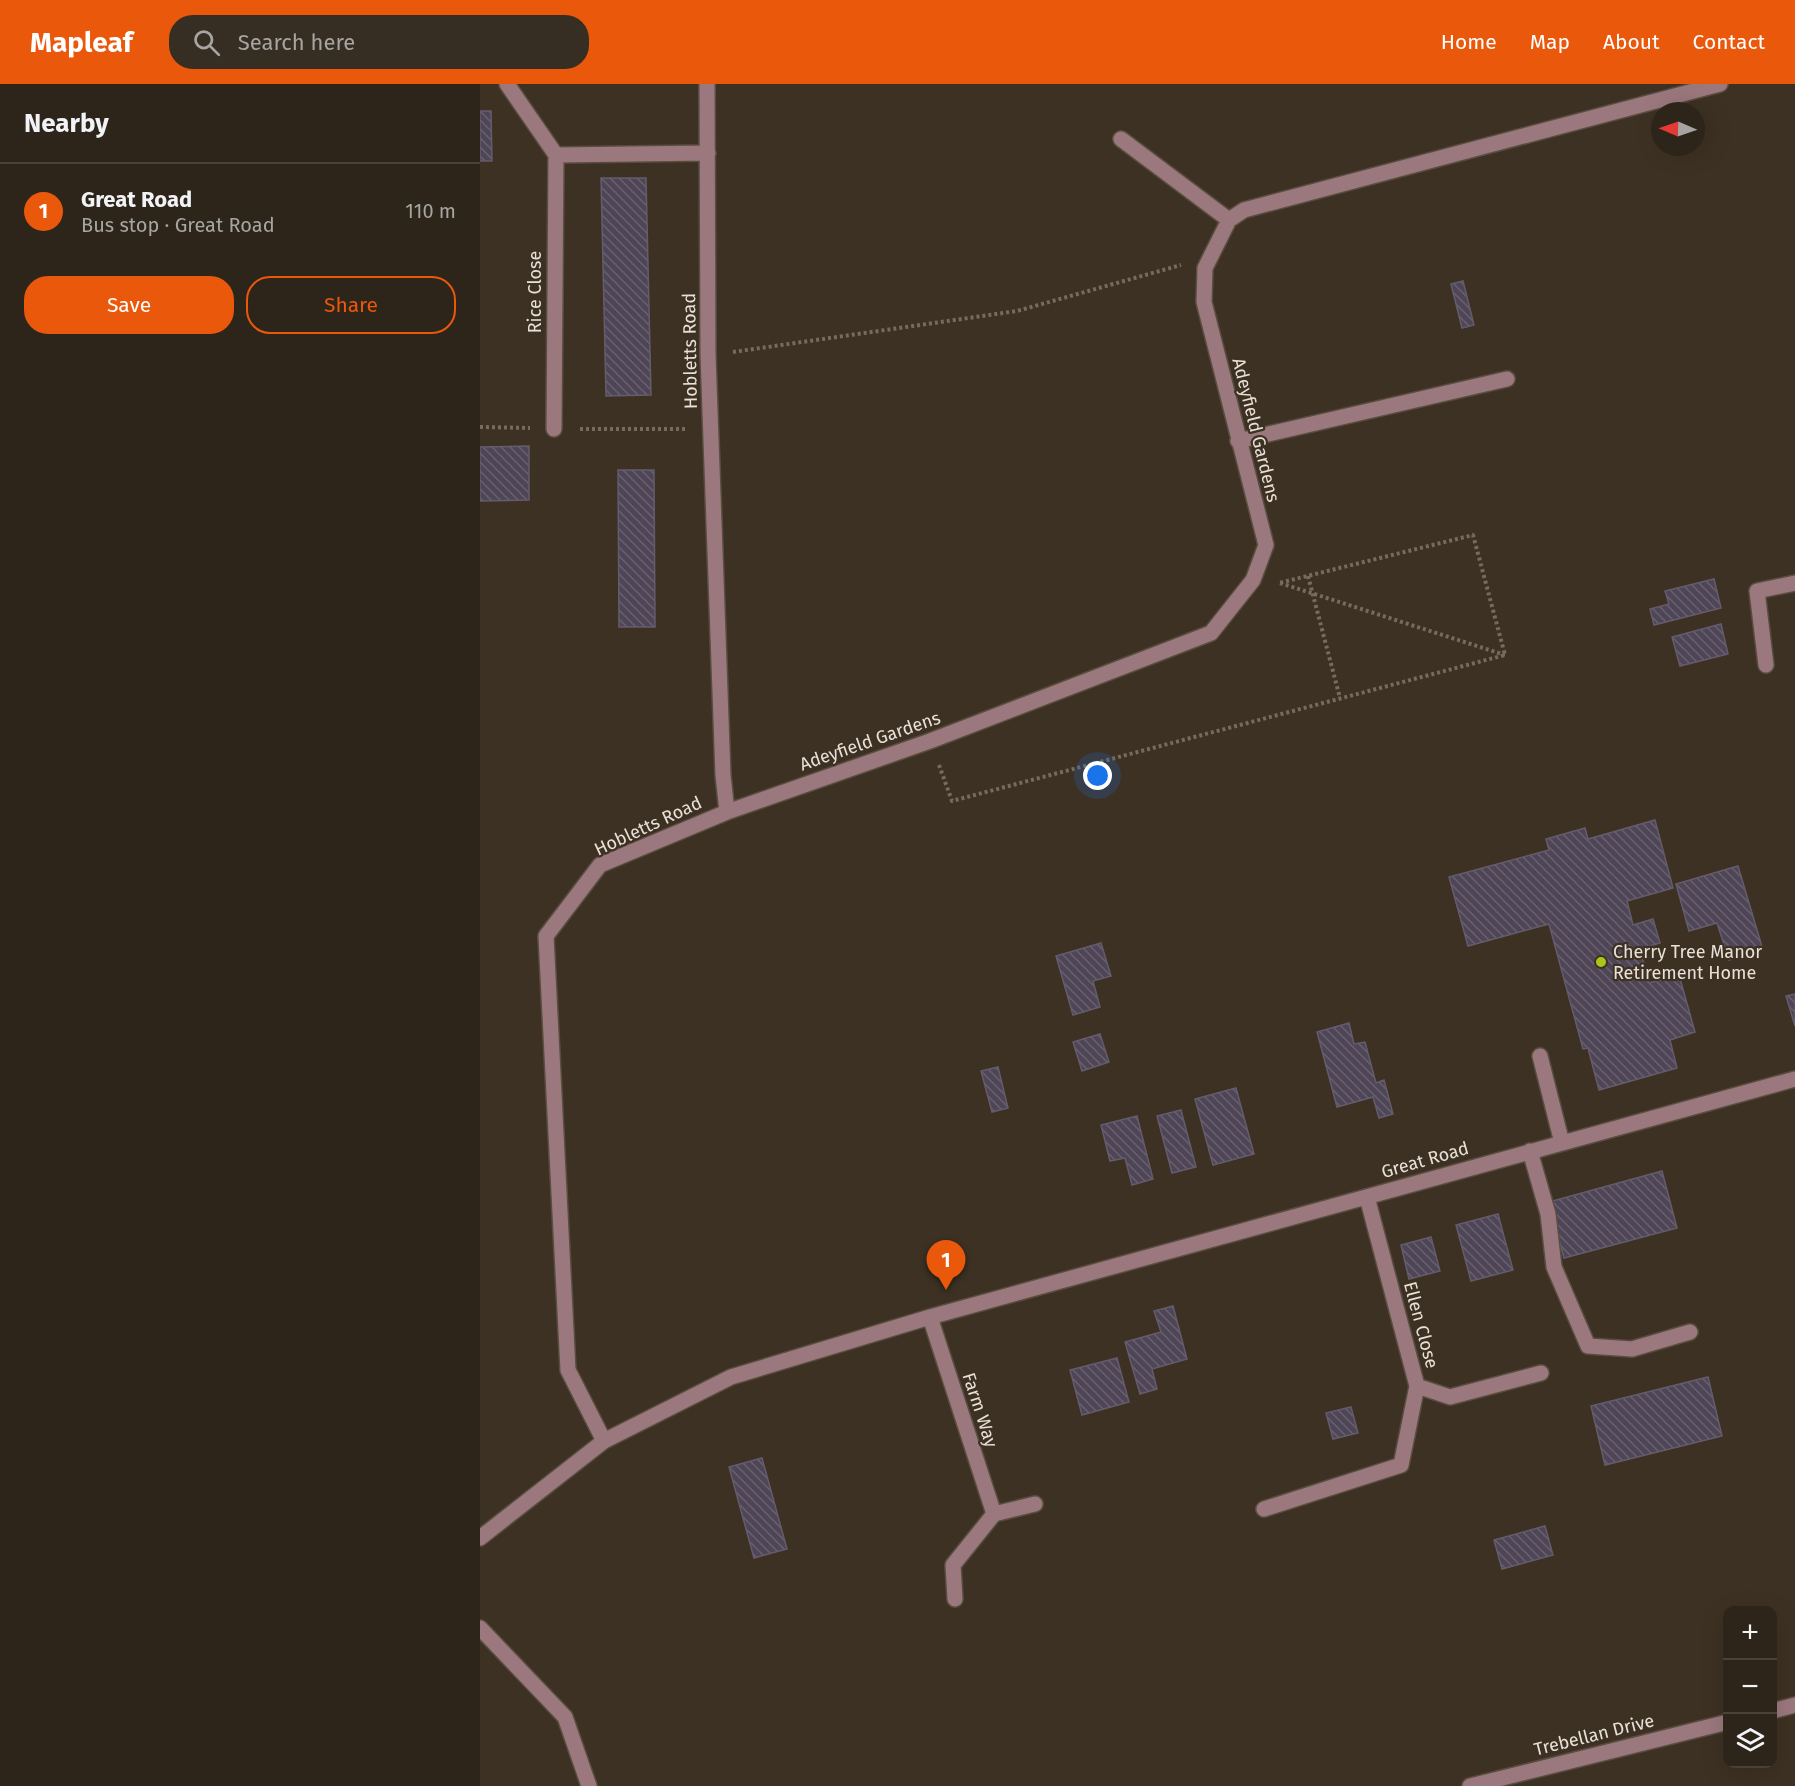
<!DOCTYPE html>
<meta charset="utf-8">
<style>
body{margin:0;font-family:"Fira Sans",sans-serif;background:#362d23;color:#f1f3f6}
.controls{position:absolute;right:18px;bottom:18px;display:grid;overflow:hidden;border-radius:12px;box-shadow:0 6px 24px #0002}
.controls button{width:54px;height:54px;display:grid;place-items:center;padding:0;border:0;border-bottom:2px solid #494239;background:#2e251a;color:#f1f3f6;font:30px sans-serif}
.compass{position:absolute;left:1171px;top:18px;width:54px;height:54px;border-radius:50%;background:#2e251a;box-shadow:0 6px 24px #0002;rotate:272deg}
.you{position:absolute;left:618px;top:692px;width:21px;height:21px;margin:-15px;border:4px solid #fff;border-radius:50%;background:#1a73e8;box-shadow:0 0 0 9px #1a73e833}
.badge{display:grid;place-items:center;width:39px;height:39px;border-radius:50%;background:#ea580c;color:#fff;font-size:20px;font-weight:700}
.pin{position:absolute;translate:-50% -50px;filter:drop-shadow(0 2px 3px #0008)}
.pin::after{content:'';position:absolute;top:32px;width:21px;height:18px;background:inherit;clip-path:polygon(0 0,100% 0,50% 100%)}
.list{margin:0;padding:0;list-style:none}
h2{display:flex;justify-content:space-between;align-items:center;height:78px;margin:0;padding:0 24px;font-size:26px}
h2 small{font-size:20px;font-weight:400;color:#a7a5a2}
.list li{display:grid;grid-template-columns:39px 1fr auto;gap:18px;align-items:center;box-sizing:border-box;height:96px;padding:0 24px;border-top:2px solid #494239}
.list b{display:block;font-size:22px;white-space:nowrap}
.list p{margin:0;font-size:20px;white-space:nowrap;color:#a7a5a2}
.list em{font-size:20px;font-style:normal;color:#a7a5a2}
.actions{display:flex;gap:12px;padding:18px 24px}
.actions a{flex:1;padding:14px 0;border:2px solid #ea580c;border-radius:24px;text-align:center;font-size:21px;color:#ea580c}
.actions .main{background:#ea580c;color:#fff}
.icon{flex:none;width:33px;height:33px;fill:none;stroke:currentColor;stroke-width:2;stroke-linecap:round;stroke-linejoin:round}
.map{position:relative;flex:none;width:1315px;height:1702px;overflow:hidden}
header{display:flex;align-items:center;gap:36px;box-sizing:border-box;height:84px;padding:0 30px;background:#ea580c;color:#fff}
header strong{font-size:28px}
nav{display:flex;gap:33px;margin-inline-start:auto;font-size:21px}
.search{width:420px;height:54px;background:#362d23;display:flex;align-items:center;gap:15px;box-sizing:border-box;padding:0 21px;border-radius:24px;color:#a7a5a2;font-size:22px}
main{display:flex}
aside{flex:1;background:#2e251a}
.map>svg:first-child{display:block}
.building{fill:url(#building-back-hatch);stroke:#645c6d;stroke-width:1.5}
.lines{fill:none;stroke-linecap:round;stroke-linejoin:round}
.minor-casing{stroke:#594d40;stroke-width:18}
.path{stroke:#756b5e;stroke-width:4;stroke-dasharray:3 3;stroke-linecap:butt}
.minor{stroke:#9b787d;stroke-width:15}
.poi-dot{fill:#aac719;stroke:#3d3123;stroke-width:2}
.labels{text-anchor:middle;stroke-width:4.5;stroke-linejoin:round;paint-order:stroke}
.street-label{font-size:18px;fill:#e9e1d8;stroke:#3d3123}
.poi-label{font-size:18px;fill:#e9e1d8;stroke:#3d3123;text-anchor:start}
</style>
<header>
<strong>Mapleaf</strong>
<div class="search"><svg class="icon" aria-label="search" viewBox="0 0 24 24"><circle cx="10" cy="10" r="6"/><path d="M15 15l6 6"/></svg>Search here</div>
<nav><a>Home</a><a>Map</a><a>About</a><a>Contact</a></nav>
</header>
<main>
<aside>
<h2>Nearby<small></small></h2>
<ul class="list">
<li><span class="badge">1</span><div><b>Great Road</b><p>Bus stop · Great Road</p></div><em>110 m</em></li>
</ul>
<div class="actions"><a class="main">Save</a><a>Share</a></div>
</aside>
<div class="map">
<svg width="1315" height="1702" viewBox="0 0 1315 1702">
<defs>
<pattern id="building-back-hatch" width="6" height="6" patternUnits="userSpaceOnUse" patternTransform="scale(1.5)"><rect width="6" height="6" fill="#4e4656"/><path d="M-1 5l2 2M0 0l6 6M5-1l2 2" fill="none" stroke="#68606e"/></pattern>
</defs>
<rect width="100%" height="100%" fill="#3d3123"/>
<path class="building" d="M0 27H11L12 77H0Z
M121 94H166L171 311 126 312Z
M983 197 994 241 982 244 971 200Z
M49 362V416L0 417V363Z
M138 386H174L175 543H139Z
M1234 495 1241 524 1174 541 1170 525 1189 520 1185 507Z
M1241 540 1248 570 1200 582 1192 553Z
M1175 736 1193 804 1147 817 1153 841 1173 835 1180 859 1160 865 1169 899 1199 891 1215 948 1190 956 1197 984 1119 1006 1108 964 1103 965 1069 840 988 862 969 793 1069 766 1066 755 1105 744 1108 755Z
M1258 782 1283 866 1249 876 1237 839 1209 847 1196 800Z
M621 859 631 892 613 897 620 923 593 931 576 872Z
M1315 910V942L1306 912Z
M869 939 874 960 885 958 896 999 904 996 913 1030 899 1034 893 1013 857 1023 837 948Z
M620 950 629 978 602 987 593 958Z
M518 983 528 1024 512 1028 501 987Z
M756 1004 774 1070 733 1081 715 1015Z
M701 1026 716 1083 692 1089 677 1032Z
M657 1032 673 1095 652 1101 645 1074 630 1077 621 1041Z
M1182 1087 1197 1144 1084 1174 1069 1118Z
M1018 1130 1033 1186 991 1197 976 1141Z
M951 1153 960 1187 929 1195 921 1161Z
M693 1222 707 1275 672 1285 677 1305 660 1310 645 1258 681 1248 674 1227Z
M637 1274 649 1318 602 1331 590 1286Z
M1228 1293 1242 1352 1125 1381 1111 1322Z
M871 1323 878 1349 853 1355 846 1329Z
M282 1374 307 1465 274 1474 249 1383Z
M1065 1442 1073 1471 1022 1485 1014 1456Z"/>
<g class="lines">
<defs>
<path id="minor" d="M27 0 76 71 74 345
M641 55 749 136
M76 71 228 69
M758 357 1027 295
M1286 581 1277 507 1315 499
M247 728 450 657 731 549 773 496 786 461 724 218 725 184 749 136 764 126 1240 0
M1060 972 1082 1059
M1050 1067 1068 1130 1074 1183 1108 1262 1152 1265 1210 1248
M450 1233 514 1430
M937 1302 970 1313 1061 1289
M124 1357 88 1286 66 852 120 781 247 728 243 691 228 271 227 0
M784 1425 921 1381 937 1302 887 1113
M0 1454 124 1357 251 1293 450 1233 1315 995
M475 1515 473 1481 514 1430 555 1420
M0 1544 85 1633 109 1702
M1292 1627 1315 1621
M990 1702 1248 1638"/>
</defs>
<use href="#minor" class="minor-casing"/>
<path class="path" d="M253 268 537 227 701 181
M0 343 50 344
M100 345H206
M828 492 860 614
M800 499 1025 571
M459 681 472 717 1025 571 993 451 799 499"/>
<use href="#minor" class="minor"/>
</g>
<circle class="poi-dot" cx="1121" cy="878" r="6"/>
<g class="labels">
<g class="street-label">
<text transform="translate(55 208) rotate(-90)" y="6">Rice Close</text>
<text transform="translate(210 267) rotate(-91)" y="6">Hobletts Road</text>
<text transform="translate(776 346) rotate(76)" y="6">Adeyfield Gardens</text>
<text transform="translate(390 657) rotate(-19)" y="6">Adeyfield Gardens</text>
<text transform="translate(168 742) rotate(-25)" y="6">Hobletts Road</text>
<text transform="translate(945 1076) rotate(-16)" y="6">Great Road</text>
<text transform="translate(941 1241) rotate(75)" y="6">Ellen Close</text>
<text transform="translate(500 1326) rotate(72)" y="6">Farm Way</text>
<text transform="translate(1114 1651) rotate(-14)" y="6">Trebellan Drive</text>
</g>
<g class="poi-label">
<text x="1133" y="874">Cherry Tree Manor<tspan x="1133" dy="21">Retirement Home</tspan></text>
</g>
</g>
</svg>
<div class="controls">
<button>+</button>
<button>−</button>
<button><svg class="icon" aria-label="layers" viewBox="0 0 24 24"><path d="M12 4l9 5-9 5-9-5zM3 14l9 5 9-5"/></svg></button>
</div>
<svg class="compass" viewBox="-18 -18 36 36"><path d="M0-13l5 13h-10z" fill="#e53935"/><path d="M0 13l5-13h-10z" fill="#a7a5a2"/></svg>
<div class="you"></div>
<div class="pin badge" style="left:466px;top:1206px">1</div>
</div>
</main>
